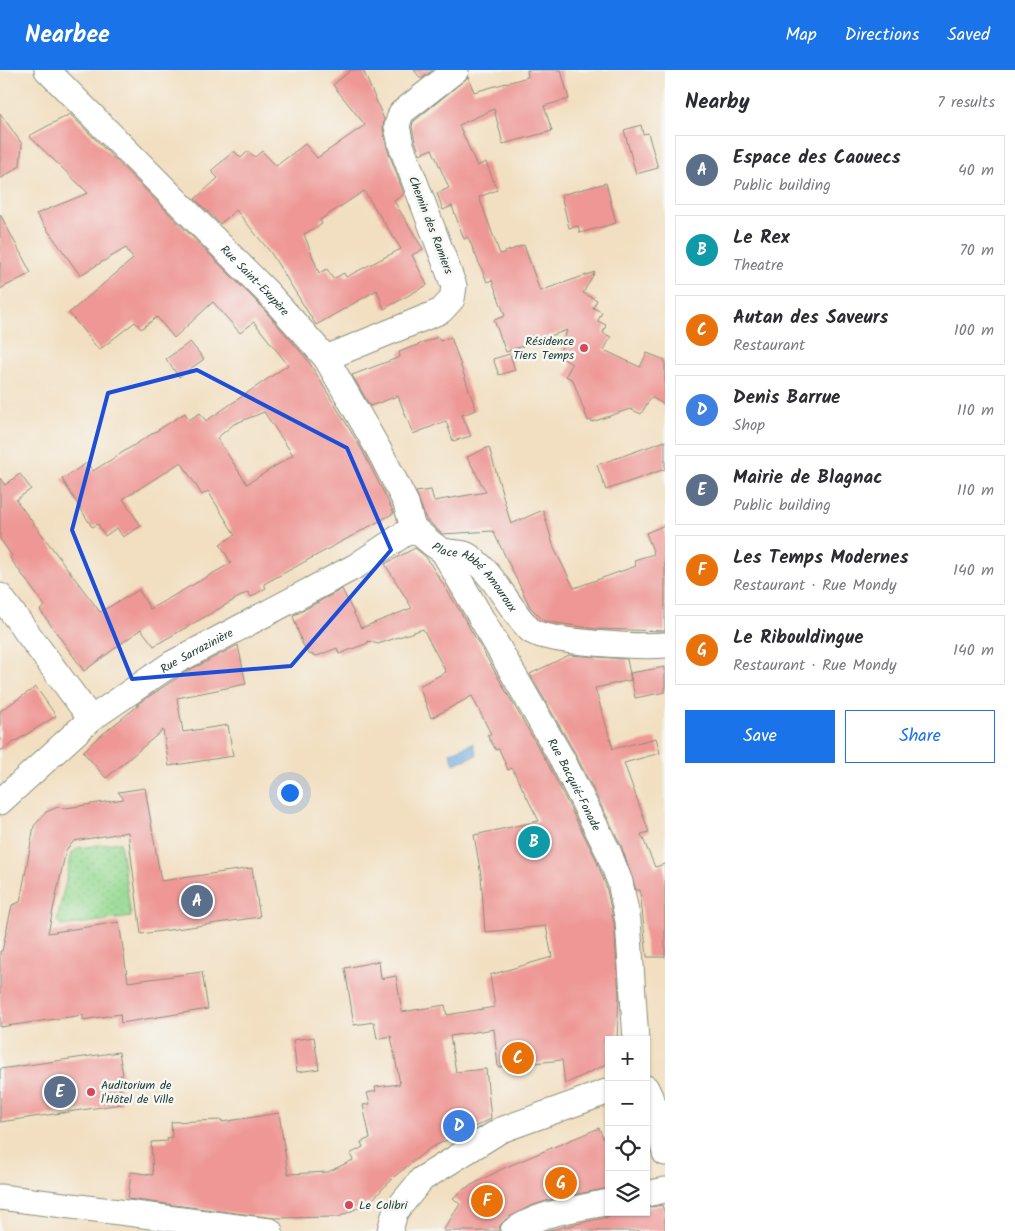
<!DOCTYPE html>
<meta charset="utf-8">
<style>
body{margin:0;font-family:Kalam,sans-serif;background:#f2f2f3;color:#2b2b33}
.controls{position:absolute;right:15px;bottom:15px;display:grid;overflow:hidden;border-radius:0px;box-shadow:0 1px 4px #0004}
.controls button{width:45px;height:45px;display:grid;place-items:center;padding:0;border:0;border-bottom:1px solid #e1e1e2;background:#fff;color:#2b2b33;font:25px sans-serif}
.you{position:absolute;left:289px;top:722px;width:18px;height:18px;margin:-12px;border:4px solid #fff;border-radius:50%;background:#1a73e8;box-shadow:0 0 0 8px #1a73e833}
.badge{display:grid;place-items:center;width:32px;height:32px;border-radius:50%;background:#1a73e8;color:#fff;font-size:16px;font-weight:700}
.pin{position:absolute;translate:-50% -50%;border:2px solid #fff;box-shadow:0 1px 5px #0006}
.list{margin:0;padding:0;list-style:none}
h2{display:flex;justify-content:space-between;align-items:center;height:65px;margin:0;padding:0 20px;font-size:21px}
h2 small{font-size:16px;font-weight:400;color:#7c7c81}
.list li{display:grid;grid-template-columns:32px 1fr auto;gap:15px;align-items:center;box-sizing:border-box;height:70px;margin:0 10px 10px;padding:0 10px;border:1px solid #e1e1e2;border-radius:0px}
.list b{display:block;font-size:19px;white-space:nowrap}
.list p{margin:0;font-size:16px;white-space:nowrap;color:#7c7c81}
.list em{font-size:16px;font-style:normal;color:#7c7c81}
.actions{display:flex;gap:10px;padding:15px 20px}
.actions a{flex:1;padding:11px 0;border:1px solid #1a73e8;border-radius:0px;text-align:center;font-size:18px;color:#1a73e8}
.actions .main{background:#1a73e8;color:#fff}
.icon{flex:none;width:28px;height:28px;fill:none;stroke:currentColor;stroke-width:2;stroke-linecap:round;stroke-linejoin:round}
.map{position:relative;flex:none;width:665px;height:1161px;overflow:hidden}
header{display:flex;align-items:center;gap:30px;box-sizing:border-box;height:70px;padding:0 25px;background:#1a73e8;color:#fff}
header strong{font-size:24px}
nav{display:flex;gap:28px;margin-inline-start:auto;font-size:18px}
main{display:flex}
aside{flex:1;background:#fff}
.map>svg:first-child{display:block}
.park{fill:url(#park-dots);stroke:#5a8b62}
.water{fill:#6aa8dc;stroke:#447288}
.building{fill:#ee9794;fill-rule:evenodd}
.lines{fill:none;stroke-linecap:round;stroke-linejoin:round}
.street-casing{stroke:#888e7a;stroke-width:27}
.street{stroke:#fff;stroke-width:25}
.marked{fill:none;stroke:#1d4ed8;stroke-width:4;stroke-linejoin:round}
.poi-dot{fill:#d1495b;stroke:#f6f6f2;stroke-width:2}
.labels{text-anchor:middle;stroke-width:5;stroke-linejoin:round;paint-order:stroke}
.street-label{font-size:12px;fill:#1f3d34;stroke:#f6f6f2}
.poi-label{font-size:12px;fill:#1f3d34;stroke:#f6f6f2;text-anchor:start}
</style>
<header>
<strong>Nearbee</strong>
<nav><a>Map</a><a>Directions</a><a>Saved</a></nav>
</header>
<main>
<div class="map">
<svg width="665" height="1161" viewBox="0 0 665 1161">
<defs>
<pattern id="park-dots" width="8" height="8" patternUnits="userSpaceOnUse" patternTransform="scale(1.25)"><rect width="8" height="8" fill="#95d991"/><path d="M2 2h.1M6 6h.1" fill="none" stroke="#80bb7e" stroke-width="1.8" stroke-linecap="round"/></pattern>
</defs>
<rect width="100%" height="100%" fill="#f6f6f2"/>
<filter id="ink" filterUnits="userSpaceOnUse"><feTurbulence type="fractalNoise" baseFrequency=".02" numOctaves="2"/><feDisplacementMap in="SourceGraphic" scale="10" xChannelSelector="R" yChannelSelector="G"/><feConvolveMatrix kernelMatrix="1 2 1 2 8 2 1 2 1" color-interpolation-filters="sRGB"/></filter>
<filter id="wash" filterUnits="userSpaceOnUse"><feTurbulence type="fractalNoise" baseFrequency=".0096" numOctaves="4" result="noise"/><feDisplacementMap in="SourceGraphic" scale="20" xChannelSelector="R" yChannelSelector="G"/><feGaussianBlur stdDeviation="1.12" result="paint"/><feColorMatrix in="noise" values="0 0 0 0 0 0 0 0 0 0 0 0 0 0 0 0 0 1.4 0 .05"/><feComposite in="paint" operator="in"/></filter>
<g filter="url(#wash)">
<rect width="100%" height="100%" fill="#f2dfc1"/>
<path class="park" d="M120 772 131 847 62 856 57 851 72 783 78 778Z"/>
<path class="water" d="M473 673 477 685 454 694 450 683Z"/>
<g id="blocks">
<path class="building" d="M351 0H363L384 49 383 59 387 78 404 124 394 131 423 179 412 185 427 215 384 239 377 220 316 255 271 183 236 140 220 154 195 129 218 108 211 101 234 81 241 88 248 81 255 87 262 81 276 96 305 74 317 88 365 55 333 15ZM364 121 401 179 346 207 344 203 333 209 327 199 319 203 304 164 322 154 320 150Z
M414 0H433L421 9Z
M527 0H561L569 29 544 36 552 61 503 74 494 39 459 55 477 96 486 92 497 120 479 127 500 184 524 175 540 221 595 202 583 223 597 230 593 238 602 242 598 251 606 255 603 263 611 267 604 280 640 297 647 283 665 290V335L651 327 641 344 630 339 592 352 591 350 588 351 573 310 566 306 572 294 559 286 567 260 506 282 494 250 505 246 492 210 487 212 468 167 464 169 452 136 443 140 437 123 449 118 432 79 420 84 415 71 412 57 413 52 468 7 474 22 528 7Z
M0 43 22 74 20 96 0 109Z
M70 44 258 233 307 289 361 378 394 443 264 514 266 518 251 527 248 522 154 576 141 559 84 601 40 540 45 536 10 488 12 486 0 469V408L5 415 20 404 31 419 16 430 100 542 139 520 150 539 231 493 220 474 235 465 208 421 202 425 181 392 123 429 141 456 123 467 117 458 105 466 98 454 92 457 62 409 87 393 93 401 185 343 189 350 200 343 206 351 288 295 254 252 240 263 213 232 174 268 157 247 141 259 135 252 99 280 69 243 133 189 126 178 80 205 36 144 88 123 29 66ZM264 342 293 385 247 414 217 368 234 354Z
M641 55 643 64 648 63 658 98 636 104 624 60Z
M606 113 616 153 580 163 578 156 569 158 561 125Z
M0 144 31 203 0 219Z
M438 267 440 271 451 267 476 340 462 345 471 366 453 371 446 351 413 364 398 326 370 336 352 305 400 287 399 282Z
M190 272 204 289 179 307 166 289Z
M510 284 515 300 499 305 493 289Z
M665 371V399L606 420 597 395Z
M489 377 511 454 543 440 554 478 574 518 636 496 634 490 654 484 646 463 665 455V561L596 559 544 551 530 537 493 461 442 464 426 449 416 422 431 420 434 431 486 422 467 387Z
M415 478 426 487 460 541 549 696 595 787 606 816 614 853 619 925 617 970H609V993L565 1014 562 990 498 997 494 959 450 966 456 1002 486 999 491 1049 430 1078 395 1106 370 1132 339 1147 274 1148 128 1129 131 1102 153 1105 151 1072 168 1071 167 1068 172 1067 171 1052 222 1050V1052L279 1043 288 1104 328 1102 353 1090 350 1084 363 1077 361 1072 370 1068 363 1035 370 1034 367 1023 376 1021 375 1017 400 1014 391 966 377 969 374 952 354 955 345 898 379 891 381 909 396 906 402 942 445 935 447 945 495 937 490 905 552 887 546 856 485 862 481 805 474 765 539 751 512 698 508 700 499 679 496 680 487 665 491 664 472 626 431 648 419 616 446 602 423 559 378 574 368 571V573L339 584 337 578 317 586 309 584 302 573 293 546 342 519 361 558 412 538 385 494Z
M238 575 246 614 177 628 183 662 228 655 233 686 169 696 163 660 106 708 83 682 95 670 139 635H136L186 602Z
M569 585 627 589 631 610 595 618 613 679 656 668 660 683 624 693 649 762 641 764 655 797 665 794V887H647L640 820H636L621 775 575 683 530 604Z
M665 597V622L635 628 630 603Z
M36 617 56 646 0 681V641Z
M145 718 161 811 252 798 260 847 141 864 128 762 74 771 66 780 48 863 119 852 128 912 202 902 208 939 121 953 120 944 83 950V945L0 957V881H2L12 835 20 832 34 756 46 742 58 737 66 738 124 729 118 722Z
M314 967 319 999 297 1002 293 970Z
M119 982 123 1005 118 1006 122 1034 0 1052V999Z
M599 1058 603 1068 609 1066V1118L556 1128 530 1136 506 1149 500 1155 499 1161H443L460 1134 453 1128 464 1119 504 1098Z
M662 1135 665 1144V1161H545L612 1146 619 1142H646V1138Z"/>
</g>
</g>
<g filter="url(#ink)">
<use href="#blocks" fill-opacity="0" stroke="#888e7a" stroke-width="1"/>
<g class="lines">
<defs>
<g id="street">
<path id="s1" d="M47 0 268 223 326 288 380 382 406 433 413 458"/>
<path d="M326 288 441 241 452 229 454 216 401 75 397 56 401 43 456 0"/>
<path id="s2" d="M413 458C422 464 434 478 444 481 458 485 462 479 475 491 498 510 509 539 530 560 544 573 643 577 665 575"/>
<path id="s3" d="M443 481 562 689 608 781 620 812 628 851 636 970"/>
<path d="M0 526 91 649"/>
<path id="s4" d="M0 732 91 649 171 594 356 496 413 458"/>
<path d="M646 1018 654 1035 665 1083"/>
<path d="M646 1124 665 1120"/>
<path d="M0 1127 270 1161"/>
<path d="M390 1161 395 1142 422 1109 501 1060 609 1021"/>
<path d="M513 1161C540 1142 577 1139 609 1132"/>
</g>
</defs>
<use href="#street" class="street-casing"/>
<use href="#street" class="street"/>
</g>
</g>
<path class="marked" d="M197 300 347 378 391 480 291 596 132 609 72 460 108 323Z"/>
<g class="poi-dot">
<circle cx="584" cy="278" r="5"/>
<circle cx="91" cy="1022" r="5"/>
<circle cx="349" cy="1135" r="5"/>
</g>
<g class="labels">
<g class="street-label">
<text transform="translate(431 155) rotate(69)" y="4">Chemin des Ramiers</text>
<text dy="4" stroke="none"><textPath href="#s1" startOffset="296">Rue Saint-Exupère</textPath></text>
<text dy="4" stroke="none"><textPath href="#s2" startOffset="81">Place Abbé Amouroux</textPath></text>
<text dy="4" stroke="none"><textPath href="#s4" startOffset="249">Rue Sarrazinière</textPath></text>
<text dy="4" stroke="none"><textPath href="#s3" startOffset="268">Rue Bacquié-Fonade</textPath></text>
</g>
<g class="poi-label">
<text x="574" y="275" text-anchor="end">Résidence<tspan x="574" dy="14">Tiers Temps</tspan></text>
<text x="101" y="1019">Auditorium de<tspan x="101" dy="14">l'Hôtel de Ville</tspan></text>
<text x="359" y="1139">Le Colibri</text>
</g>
</g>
</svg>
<div class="controls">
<button>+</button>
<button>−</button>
<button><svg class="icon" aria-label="locate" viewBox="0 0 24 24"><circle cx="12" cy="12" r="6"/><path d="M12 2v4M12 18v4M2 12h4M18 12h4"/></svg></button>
<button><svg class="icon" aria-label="layers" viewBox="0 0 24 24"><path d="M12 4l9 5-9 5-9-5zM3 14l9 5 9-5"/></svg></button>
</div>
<div class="you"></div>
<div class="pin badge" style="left:197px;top:831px;background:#5c6f8a">A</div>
<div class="pin badge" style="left:534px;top:772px;background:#0f9aa8">B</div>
<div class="pin badge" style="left:518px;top:988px;background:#e8710a">C</div>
<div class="pin badge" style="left:459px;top:1056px;background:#3f7fe0">D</div>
<div class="pin badge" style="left:60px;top:1022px;background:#5c6f8a">E</div>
<div class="pin badge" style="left:487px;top:1131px;background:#e8710a">F</div>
<div class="pin badge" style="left:561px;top:1113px;background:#e8710a">G</div>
</div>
<aside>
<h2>Nearby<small>7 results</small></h2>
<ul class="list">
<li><span class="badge" style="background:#5c6f8a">A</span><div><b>Espace des Caouecs</b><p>Public building</p></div><em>40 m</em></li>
<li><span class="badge" style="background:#0f9aa8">B</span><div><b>Le Rex</b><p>Theatre</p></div><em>70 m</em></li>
<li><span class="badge" style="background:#e8710a">C</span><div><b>Autan des Saveurs</b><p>Restaurant</p></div><em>100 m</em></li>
<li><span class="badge" style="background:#3f7fe0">D</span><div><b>Denis Barrue</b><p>Shop</p></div><em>110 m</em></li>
<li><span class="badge" style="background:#5c6f8a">E</span><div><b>Mairie de Blagnac</b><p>Public building</p></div><em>110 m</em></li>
<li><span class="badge" style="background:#e8710a">F</span><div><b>Les Temps Modernes</b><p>Restaurant · Rue Mondy</p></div><em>140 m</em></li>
<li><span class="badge" style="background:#e8710a">G</span><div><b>Le Ribouldingue</b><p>Restaurant · Rue Mondy</p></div><em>140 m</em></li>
</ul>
<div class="actions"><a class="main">Save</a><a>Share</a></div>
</aside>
</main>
